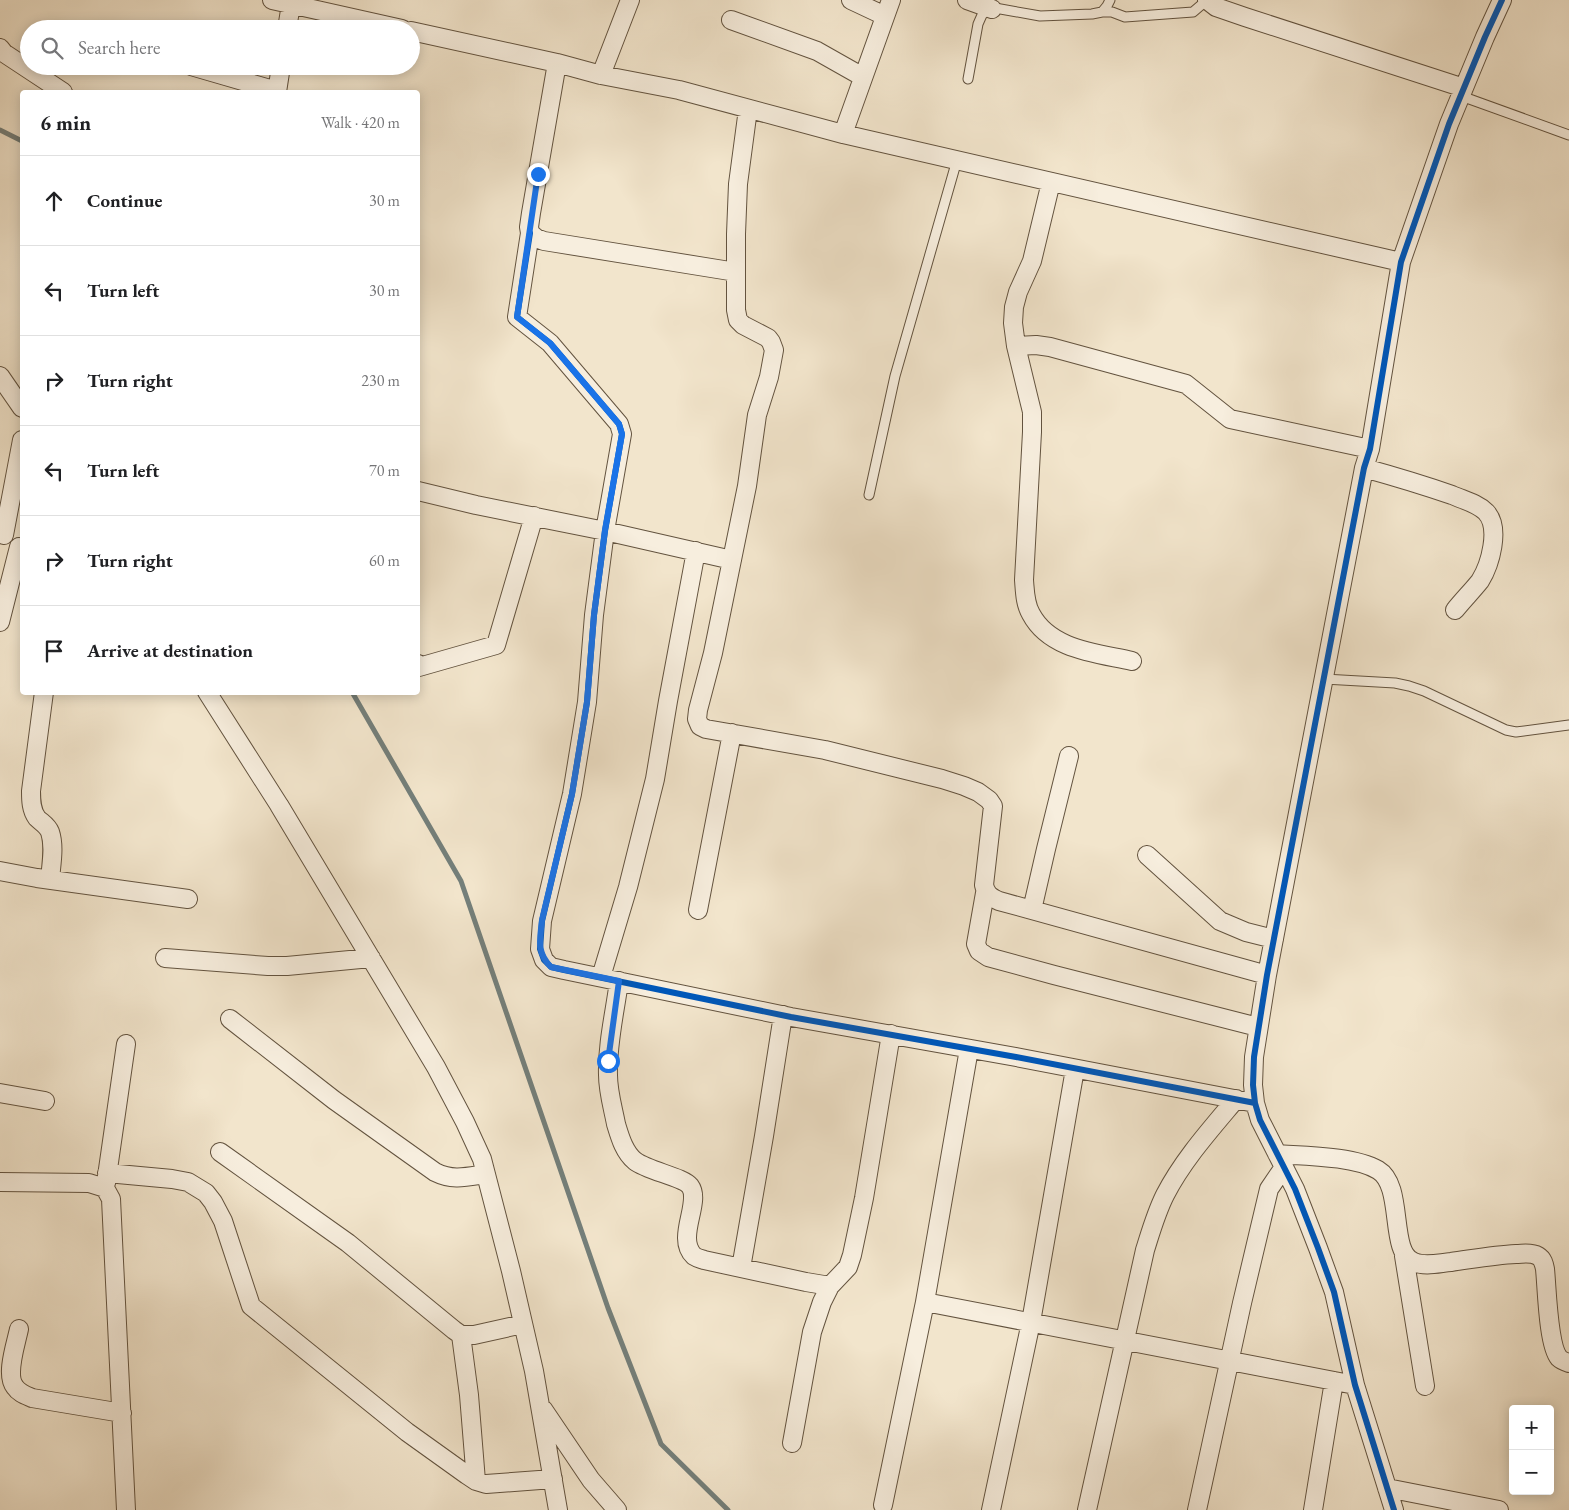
<!DOCTYPE html>
<meta charset="utf-8">
<style>
body{margin:0;font-family:"EB Garamond",serif;background:#f2f2f2;color:#202124}
.controls{position:absolute;right:15px;bottom:15px;display:grid;overflow:hidden;border-radius:5px;box-shadow:0 2px 12px #0003}
.controls button{width:45px;height:45px;display:grid;place-items:center;padding:0;border:0;border-bottom:1px solid #e0e0e0;background:#fff;color:#202124;font:25px sans-serif}
.stop{position:absolute;width:15px;height:15px;margin:-11px;border:4px solid #1a73e8;border-radius:50%;background:#fff}
.stop.end{background:#1a73e8;border-color:#fff;box-shadow:0 1px 5px #0008}
.list{margin:0;padding:0;list-style:none}
h2{display:flex;justify-content:space-between;align-items:center;height:65px;margin:0;padding:0 20px;font-size:21px}
h2 small{font-size:16px;font-weight:400;color:#757577}
.list li{display:grid;grid-template-columns:32px 1fr auto;gap:15px;align-items:center;box-sizing:border-box;height:90px;padding:0 20px;border-top:1px solid #e0e0e0}
.list b{display:block;font-size:19px;white-space:nowrap}
.list em{font-size:16px;font-style:normal;color:#757577}
.icon{flex:none;width:28px;height:28px;fill:none;stroke:currentColor;stroke-width:2;stroke-linecap:round;stroke-linejoin:round}
.map{position:relative;flex:none;width:1569px;height:1510px;overflow:hidden}
.search{position:absolute;background:#fff;box-shadow:0 2px 12px #0003;left:20px;top:20px;width:400px;height:55px;display:flex;align-items:center;gap:12px;box-sizing:border-box;padding:0 18px;border-radius:28px;color:#757577;font-size:19px}
.panel{position:absolute;background:#fff;box-shadow:0 2px 12px #0003;left:20px;top:90px;width:400px;height:605px;border-radius:5px}
.map>svg:first-child{display:block}
.lines{fill:none;stroke-linecap:round;stroke-linejoin:round}
.stream{stroke:#747f7a;stroke-width:5}
.lane-casing{stroke:#63533f;stroke-width:11}
.street-casing{stroke:#63533f;stroke-width:20}
.lane{stroke:#f7eede;stroke-width:9}
.street{stroke:#f7eede;stroke-width:18}
.cycleway-casing{stroke:#f7eede;stroke-width:9}
.cycleway{stroke:#0057b8;stroke-width:6}
.route{stroke:#1a73e8;stroke-width:6}
</style>
<div class="map">
<svg width="1569" height="1510" viewBox="0 0 1569 1510">
<rect width="100%" height="100%" fill="#f2e5cc"/>
<filter id="stains"><feTurbulence type="fractalNoise" baseFrequency=".004" numOctaves="4"/><feColorMatrix values="0 0 0 0 .2 0 0 0 0 .09 0 0 0 0 .02 0 0 0 .5 -.17"/></filter>
<radialGradient id="worn" r=".72"><stop offset=".6" stop-color="#630" stop-opacity="0"/><stop offset="1" stop-color="#630" stop-opacity=".3"/></radialGradient>
<g class="lines">
<path class="stream" d="M0 130 22 141
M352 692 461 881 608 1308 661 1444 728 1510"/>
<defs>
<path id="lane" d="M1102 12H1112L1125 17 1193 12 1207 0
M968 79 978 24 982 15 988 9 995 8 1040 16 1092 14 1102 12 1107 6 1110 0
M1461 96 1569 135
M869 495 895 376 957 160
M1324 679 1395 683 1409 686 1424 691 1506 730 1516 732 1569 725"/>
<path id="street" d="M272 0 402 29
M851 0 885 16
M967 0 992 9
M1207 0 1216 7 1245 17 1464 88
M731 20 817 51 863 77
M287 29 291 4
M411 31 557 63 601 75 679 90 843 134 1401 262
M0 48 4 53 63 92
M557 63 531 213 529 227 530 233 536 238 544 241 736 272
M191 66 277 91
M601 75 630 0
M277 92 281 66
M748 109 738 184 736 234V310L738 320 743 325 768 338 771 342 774 350 769 377 757 415 747 486 713 653 698 710 697 719 700 726 706 729 825 750 942 779 964 786 978 792 989 800 993 806 984 885C986 894 990 897 999 901L1267 975
M843 134 891 0
M1051 182 1032 261 1018 292 1014 307 1013 323 1016 346 1032 412V432L1024 580C1025 592 1025 604 1031 614 1050 650 1097 653 1132 661
M530 233 517 317 550 343 619 424 622 434 605 531 594 615 587 702 572 794 542 921 540 949 544 960 551 967 564 970 791 1017 1016 1057 1255 1103
M1016 346 1036 345 1050 347 1186 384 1230 419 1370 449
M0 376 22 408
M1364 468C1393 476 1423 485 1452 495 1463 500 1477 503 1486 512 1501 528 1490 565 1480 581 1472 591 1463 600 1455 610
M418 491 476 505 605 531 732 560
M4 535 22 440
M0 622 19 547
M418 664 419 667 496 645 534 516
M44 692 31 791C31 800 31 810 37 818 42 823 47 825 50 832 55 847 51 865 50 880
M207 692 279 805 436 1067 465 1122 482 1159 511 1271 534 1371 558 1510
M1147 855 1220 921 1246 932 1274 939
M0 871 37 878 188 899
M985 893 976 944 979 951 988 957 1054 975 1258 1027
M698 910 732 733
M1032 910 1046 849 1069 756
M165 958 268 966H287L371 958
M601 977 628 887 655 779 668 701 696 551
M619 981C615 1012 607 1044 608 1075 608 1092 613 1108 616 1124 620 1137 624 1152 635 1161 648 1171 683 1177 690 1186 702 1202 675 1238 694 1256 697 1258 701 1259 704 1260L806 1282 830 1286
M230 1019 334 1100 435 1172C453 1181 466 1177 486 1174
M0 1093 45 1101
M220 1152 348 1243 454 1330 461 1335H474L523 1324
M1277 1154C1305 1156 1354 1156 1378 1170 1405 1186 1388 1253 1414 1262 1425 1267 1439 1263 1451 1262 1473 1259 1494 1255 1516 1254 1523 1254 1531 1252 1538 1256 1543 1259 1544 1264 1545 1269 1547 1288 1548 1345 1559 1358 1561 1360 1566 1362 1569 1363
M107 1173 172 1179 188 1182 206 1193 213 1202 223 1221 251 1306 407 1432 467 1475 476 1481 486 1484 553 1479
M0 1182 89 1183 105 1188 111 1199 126 1510
M106 1183 126 1044
M1404 1256 1425 1386
M741 1268 764 1136 783 1015
M925 1302 1355 1385
M19 1329C16 1344 5 1375 15 1387 19 1393 25 1395 32 1398L122 1413
M461 1335 469 1395 476 1481
M543 1409 591 1480 617 1510
M792 1443 812 1332 822 1302 830 1286 848 1267 852 1255 864 1198 891 1034
M1387 1488 1499 1510
M883 1505 925 1302 969 1049
M991 1510 1031 1322 1075 1069
M1087 1510 1145 1250C1151 1231 1156 1213 1165 1195 1183 1160 1210 1130 1236 1099
M1197 1510 1242 1303 1269 1189 1284 1167
M1313 1510 1334 1381
M1394 1510 1355 1385 1334 1292 1318 1248 1295 1189 1260 1120 1255 1103 1253 1085 1254 1057 1267 975 1364 468 1370 449 1401 262 1449 124 1485 37 1502 0"/>
</defs>
<use href="#lane" class="lane-casing"/>
<use href="#street" class="street-casing"/>
<use href="#lane" class="lane"/>
<use href="#street" class="street"/>
<defs>
<path id="cycleway" d="M530 233 517 317 550 343 619 424 622 434 605 531 594 615 587 702 572 794 542 921 540 949 544 960 551 967 564 970 791 1017 1016 1057 1255 1103
M1394 1510 1355 1385 1334 1292 1318 1248 1295 1189 1260 1120 1255 1103 1253 1085 1254 1057 1267 975 1364 468 1370 449 1401 262 1449 124 1485 37 1502 0"/>
</defs>
<use href="#cycleway" class="cycleway-casing"/>
<use href="#cycleway" class="cycleway"/>
</g>
<g class="lines">
<path class="route" d="M538 174 517 317 550 343 619 424 622 434 605 530 594 615 587 702 572 794 542 920C540 939 536 952 551 967L619 981 608 1061"/>
</g>
<rect width="100%" height="100%" filter="url(#stains)"/>
<rect width="100%" height="100%" fill="url(#worn)"/>
</svg>
<div class="controls">
<button>+</button>
<button>−</button>
</div>
<div class="stop" style="left:608px;top:1061px"></div>
<div class="stop end" style="left:538px;top:174px"></div>
<div class="search"><svg class="icon" aria-label="search" viewBox="0 0 24 24"><circle cx="10" cy="10" r="6"/><path d="M15 15l6 6"/></svg>Search here</div>
<section class="panel">
<h2>6 min<small>Walk · 420 m</small></h2>
<ul class="list">
<li><svg class="icon" aria-label="ahead" viewBox="0 0 24 24"><path d="M12 20V5M6 11l6-6 6 6"/></svg><div><b>Continue</b></div><em>30 m</em></li>
<li><svg class="icon" aria-label="left" viewBox="0 0 24 24"><path d="M17 20v-9H6M10 6l-5 5 5 5"/></svg><div><b>Turn left</b></div><em>30 m</em></li>
<li><svg class="icon" aria-label="right" viewBox="0 0 24 24"><path d="M7 20v-9h11M14 6l5 5-5 5"/></svg><div><b>Turn right</b></div><em>230 m</em></li>
<li><svg class="icon" aria-label="left" viewBox="0 0 24 24"><path d="M17 20v-9H6M10 6l-5 5 5 5"/></svg><div><b>Turn left</b></div><em>70 m</em></li>
<li><svg class="icon" aria-label="right" viewBox="0 0 24 24"><path d="M7 20v-9h11M14 6l5 5-5 5"/></svg><div><b>Turn right</b></div><em>60 m</em></li>
<li><svg class="icon" aria-label="arrive" viewBox="0 0 24 24"><path d="M6 21V4h12l-3 4 3 4H6"/></svg><div><b>Arrive at destination</b></div></li>
</ul>
</section>
</div>
